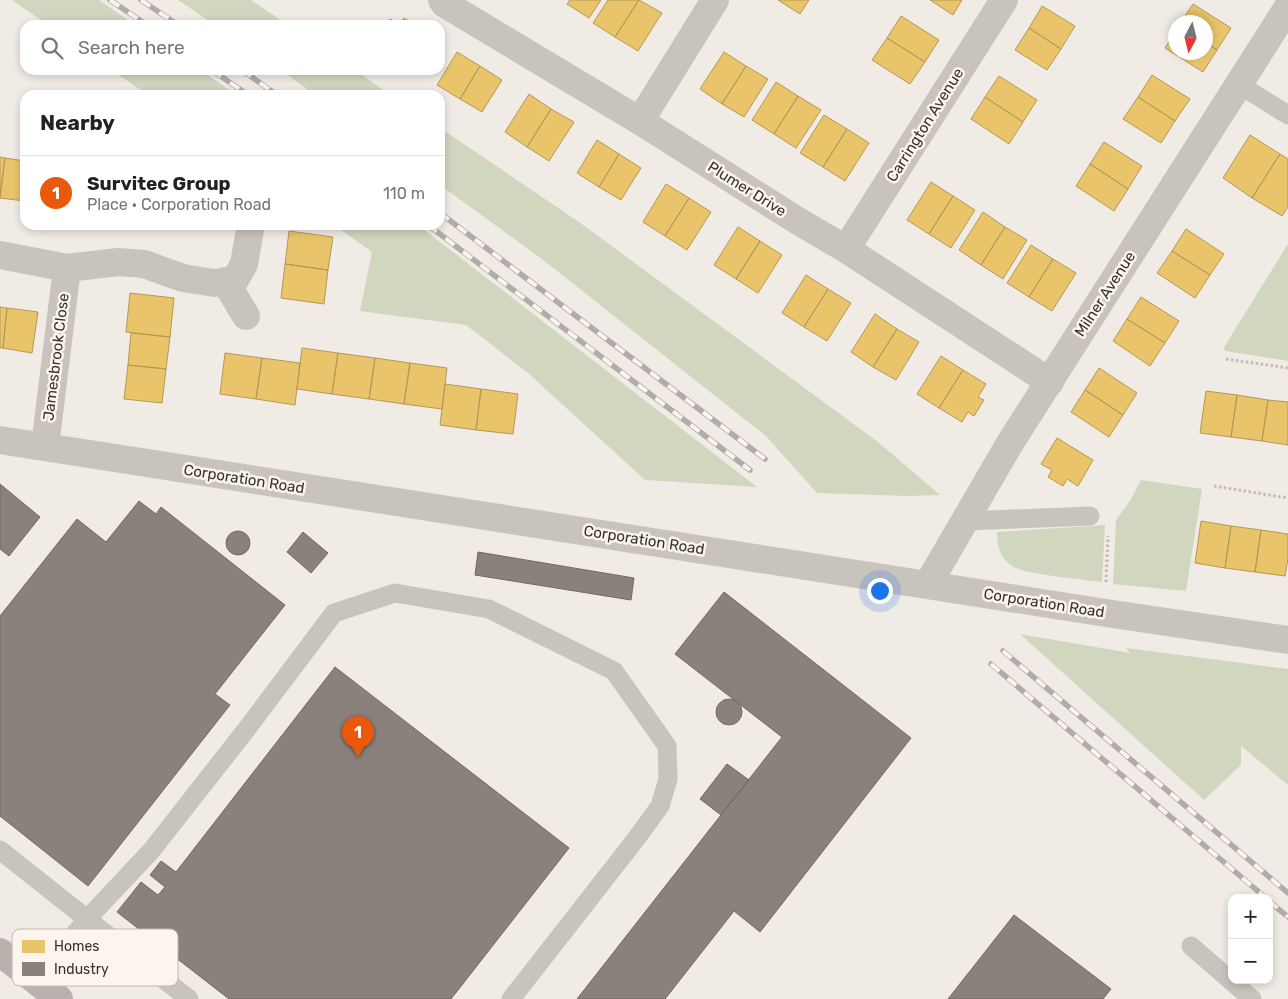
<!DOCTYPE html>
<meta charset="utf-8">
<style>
body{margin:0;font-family:Rubik,sans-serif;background:#f6f6f6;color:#222}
.controls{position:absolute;right:15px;bottom:15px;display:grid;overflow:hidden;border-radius:10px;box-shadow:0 2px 8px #0003}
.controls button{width:45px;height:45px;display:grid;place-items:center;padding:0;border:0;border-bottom:1px solid #e0e0e0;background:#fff;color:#222;font:25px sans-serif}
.compass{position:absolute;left:1168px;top:15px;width:45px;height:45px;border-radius:50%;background:#fff;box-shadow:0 2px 8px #0003;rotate:187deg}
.you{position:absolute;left:879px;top:590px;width:18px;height:18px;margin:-12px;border:4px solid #fff;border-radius:50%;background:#1a73e8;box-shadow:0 0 0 8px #1a73e833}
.badge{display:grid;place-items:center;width:32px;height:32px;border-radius:50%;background:#ea580c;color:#fff;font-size:16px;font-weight:700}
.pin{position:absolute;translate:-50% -41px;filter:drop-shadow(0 1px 2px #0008)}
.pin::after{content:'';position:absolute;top:26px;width:18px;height:15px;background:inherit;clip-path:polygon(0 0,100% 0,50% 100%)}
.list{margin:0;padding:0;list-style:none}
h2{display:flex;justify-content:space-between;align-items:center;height:65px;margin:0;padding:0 20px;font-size:21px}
h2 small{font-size:16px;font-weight:400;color:#767676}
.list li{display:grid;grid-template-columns:32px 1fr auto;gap:15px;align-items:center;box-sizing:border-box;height:75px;padding:0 20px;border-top:1px solid #e0e0e0}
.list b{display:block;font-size:19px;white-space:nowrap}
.list p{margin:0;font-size:16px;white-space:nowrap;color:#767676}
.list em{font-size:16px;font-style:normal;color:#767676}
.icon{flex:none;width:28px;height:28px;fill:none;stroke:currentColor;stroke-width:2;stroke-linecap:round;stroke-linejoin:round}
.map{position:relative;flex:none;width:1288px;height:999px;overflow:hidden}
.search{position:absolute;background:#fff;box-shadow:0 2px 8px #0003;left:20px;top:20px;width:425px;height:55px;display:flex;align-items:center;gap:12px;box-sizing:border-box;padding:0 18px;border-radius:15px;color:#767676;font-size:19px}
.panel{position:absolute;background:#fff;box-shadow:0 2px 8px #0003;left:20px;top:90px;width:425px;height:140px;border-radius:15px}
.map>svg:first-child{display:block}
.green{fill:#d1d6bf}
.homes{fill:#e9c46a;stroke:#b59857}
.industry{fill:#8a817c;stroke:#726964}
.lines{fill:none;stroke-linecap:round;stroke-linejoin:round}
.path{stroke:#c2bbb6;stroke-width:3;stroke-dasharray:2.5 2.5;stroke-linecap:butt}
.service{stroke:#c9c3be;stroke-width:19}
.minor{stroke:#c9c3be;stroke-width:28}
.tertiary{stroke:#c9c3be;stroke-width:28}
.primary{stroke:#b8b1ad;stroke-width:28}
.rail-casing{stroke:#b1aca8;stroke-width:5.5}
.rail{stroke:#fbf5ee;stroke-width:4;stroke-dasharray:11;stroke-linecap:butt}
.labels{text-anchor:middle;stroke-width:5;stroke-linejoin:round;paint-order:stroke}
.street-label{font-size:15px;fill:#3b302b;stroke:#fbf5ee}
.key{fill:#fbf5ee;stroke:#c1bab4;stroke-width:1}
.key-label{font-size:14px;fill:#3b302b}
</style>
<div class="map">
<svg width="1288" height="999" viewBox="0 0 1288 999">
<rect width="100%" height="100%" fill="#f0ebe5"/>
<path class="green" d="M12 0H99L135 25H48Z
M178 0H251L288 25H215Z
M112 70H200L237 95H148Z
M281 70H354L391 95H315Z
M440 128 579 222 878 442 940 495 907 496 817 493 766 436 542 259 440 185Z
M334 225H418L757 487 645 480 528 373 466 325 360 311 372 252Z
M1288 244V361L1226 351 1223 349Z
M1141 480 1202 489 1186 591 1113 584 1116 520 1130 501Z
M1105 525 1102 582C1082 579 1027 575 1012 566 1000 558 997 545 997 532Z
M1020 634 1130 653 1126 648 1288 669V785L1241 746V765L1204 800Z"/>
<path class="homes" d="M570 0H601L589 18 567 4Z
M608 0H639L615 37 593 23Z
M639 0 662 13 638 51 615 37Z
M778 0H809L800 14Z
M930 0H962L953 15Z
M1193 4 1231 28 1217 50 1206 43V22H1181Z
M1042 6 1075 26 1061 49 1029 28Z
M901 16 939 40 925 62 887 38Z
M404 18 416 25H386L390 19 400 24Z
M1029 28 1061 49 1047 70 1015 50Z
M1176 31V52H1206V43L1217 50 1203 72 1165 48Z
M887 38 925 62 910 84 872 60Z
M457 52 480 66 460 99 437 85Z
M724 52 746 66 722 104 700 89Z
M480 66 502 80 482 112 460 99Z
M746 66 768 79 744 117 722 104Z
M1152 75 1190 99 1175 121 1138 97Z
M999 76 1037 100 1023 122 985 97Z
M776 82 798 96 774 134 752 120Z
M529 94 551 109 527 147 505 132Z
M798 96 821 110 796 148 774 134Z
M985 97 1023 122 1009 144 971 119Z
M1138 97 1175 121 1161 143 1123 119Z
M551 109 574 122 549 161 527 147Z
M824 115 847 129 823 167 800 153Z
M847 129 869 143 845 181 823 167Z
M1250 135 1280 154 1252 198 1223 178Z
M597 140 619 154 599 187 577 173Z
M1104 142 1142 166 1128 189 1090 164Z
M619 154 641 168 621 200 599 187Z
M1280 154 1288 159V207L1282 216 1252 198Z
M0 157 5 158 0 196Z
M5 158 25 161V201L0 198Z
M1090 164 1128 189 1114 211 1076 186Z
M931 182 953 196 929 234 907 220Z
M666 184 689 198 665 236 643 222Z
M953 196 975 210 951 248 929 234Z
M689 198 711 212 687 250 665 236Z
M983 212 1005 227 981 265 959 250Z
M738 227 760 241 736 279 714 265Z
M1005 227 1027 240 1003 279 981 265Z
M1186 229 1224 254 1210 275 1172 251Z
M289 231 333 237 328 270 285 264Z
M760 241 782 255 758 293 736 279Z
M1031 245 1053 259 1029 297 1007 283Z
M1172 251 1210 275 1195 298 1157 273Z
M1053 259 1076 273 1052 311 1029 297Z
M285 264 328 270 324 304 281 298Z
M806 275 828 289 804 327 782 313Z
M828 289 851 303 827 341 804 327Z
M130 293 174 298 170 337 126 332Z
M1141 297 1179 321 1165 343 1127 319Z
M0 307 7 308 3 348H0Z
M7 308 38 312 32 353 3 348Z
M875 314 897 329 873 367 851 352Z
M1127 319 1165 343 1150 366 1113 341Z
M897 329 919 342 896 380 873 367Z
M131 333 170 337 166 369 128 365Z
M302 348 338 353 332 394 297 389Z
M225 353 262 358 256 399 220 394Z
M338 353 375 358 369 399 332 394Z
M941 356 963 370 939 408 917 394Z
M262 358 300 363 295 405 256 399Z
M375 358 410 363 404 404 369 399Z
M410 363 447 368 442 409 404 404Z
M128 365 166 369 162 403 124 399Z
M1099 368 1137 393 1123 415 1085 390Z
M963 370 986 384 978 397 984 400 974 416 968 412 962 422 939 408Z
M445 384 481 389 476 430 440 425Z
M481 389 518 394 513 434 476 430Z
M1085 390 1123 415 1109 437 1071 412Z
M1206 391 1237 395 1231 437 1200 433Z
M1237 395 1268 400 1262 441 1231 437Z
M1268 400 1288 402V445L1262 441Z
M1057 438 1093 460 1078 486 1067 479 1063 486 1048 477 1052 470 1041 464Z
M1201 521 1231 526 1225 568 1195 563Z
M1231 526 1261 530 1255 572 1225 568Z
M1261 530 1288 534V559L1285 576 1255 572Z"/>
<path class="industry" d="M0 484 40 517 9 556 0 549Z
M139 501 156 514 161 507 285 605 215 694 230 705 88 886 0 816V616L77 519 106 542Z
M226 543a12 12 0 1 1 24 0a12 12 0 1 1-24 0Z
M303 532 328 553 311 573 287 552Z
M478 552 634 578 631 600 475 575Z
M724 592 911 738 760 932 734 911 665 999H577L782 737 675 654Z
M335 667 569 848 451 999H229L117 912 141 882 158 895 165 887 150 875 161 861 176 872Z
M716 712a13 13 0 1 1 26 0a13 13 0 1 1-26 0Z
M727 764 749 780 721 815 700 799Z
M1014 915 1111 989 1103 999H948Z"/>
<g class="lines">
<path class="path" d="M1226 359 1288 368
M1214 486 1288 498
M1106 582 1108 536"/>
<path class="service" d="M1240 85 1288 115
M965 521 1090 516
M0 850 87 919 151 851 249 726 334 613 395 593 489 609 614 671 667 746 668 779 660 806 636 839 511 999
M1191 946 1252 999
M36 981 87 919 189 999"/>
<path class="minor" d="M442 0 445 4 640 121 798 221 846 249 1050 382
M640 121 715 0
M846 249 1004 0
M0 255 67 268 118 262 144 264 183 278 214 283 235 280 244 264 250 230
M225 281 246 316
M45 446 67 268
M928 584 1010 443 1288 7"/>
<path class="tertiary" d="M0 440 1106 613 1288 640"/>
<path class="primary" d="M0 952 59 999"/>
<defs>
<path id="rail" d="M110 0 147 25
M141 0 178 25
M212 70 248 95
M242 70 277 95
M440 213 765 459
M428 225 750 470
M1003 651 1288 893
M991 664 1266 898
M1269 901 1288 917"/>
</defs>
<use href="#rail" class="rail-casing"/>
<use href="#rail" class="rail"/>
</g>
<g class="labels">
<g class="street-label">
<text transform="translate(925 125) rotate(-58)" y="5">Carrington Avenue</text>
<text transform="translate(747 189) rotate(32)" y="5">Plumer Drive</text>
<text transform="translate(1105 294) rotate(-57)" y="5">Milner Avenue</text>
<text transform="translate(56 357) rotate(-83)" y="5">Jamesbrook Close</text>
<text transform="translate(244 479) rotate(9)" y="5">Corporation Road</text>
<text transform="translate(644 540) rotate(9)" y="5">Corporation Road</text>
<text transform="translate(1044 603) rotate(9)" y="5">Corporation Road</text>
</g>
</g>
<rect x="12" y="929" width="166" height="57" rx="8" class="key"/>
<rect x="22" y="940" width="23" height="13" fill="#e9c46a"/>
<rect x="22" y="962" width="23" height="14" fill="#8a817c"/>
<g class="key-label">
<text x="54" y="951">Homes</text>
<text x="54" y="974">Industry</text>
</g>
</svg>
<div class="controls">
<button>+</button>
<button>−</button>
</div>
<svg class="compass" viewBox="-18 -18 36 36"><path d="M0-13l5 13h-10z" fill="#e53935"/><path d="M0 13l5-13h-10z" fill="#767676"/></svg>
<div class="you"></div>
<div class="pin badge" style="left:358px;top:757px">1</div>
<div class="search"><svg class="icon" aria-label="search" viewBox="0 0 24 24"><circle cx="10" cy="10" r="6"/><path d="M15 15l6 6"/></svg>Search here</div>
<section class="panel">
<h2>Nearby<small></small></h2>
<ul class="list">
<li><span class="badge">1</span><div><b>Survitec Group</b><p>Place · Corporation Road</p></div><em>110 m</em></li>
</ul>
</section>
</div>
